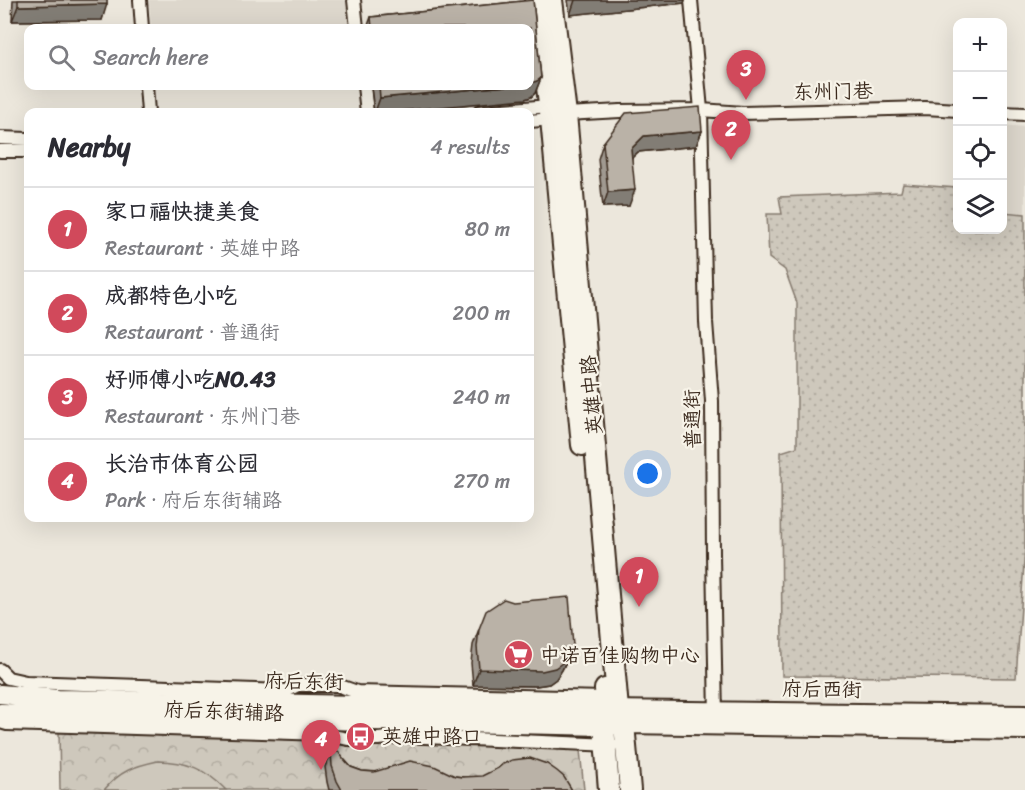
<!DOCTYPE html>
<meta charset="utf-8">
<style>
body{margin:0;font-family:Sriracha,"LXGW WenKai TC",sans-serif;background:#f2f2f3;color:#2b2b33}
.controls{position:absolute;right:18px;top:18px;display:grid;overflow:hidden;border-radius:12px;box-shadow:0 6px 24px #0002}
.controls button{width:54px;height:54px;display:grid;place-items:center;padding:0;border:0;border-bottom:2px solid #e1e1e2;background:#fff;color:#2b2b33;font:30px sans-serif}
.you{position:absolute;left:648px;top:474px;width:21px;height:21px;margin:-15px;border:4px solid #fff;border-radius:50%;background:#1a73e8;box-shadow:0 0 0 9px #1a73e833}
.badge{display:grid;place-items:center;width:39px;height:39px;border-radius:50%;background:#d1495b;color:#fff;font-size:20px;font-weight:700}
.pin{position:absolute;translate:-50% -50px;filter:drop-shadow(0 2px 3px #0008)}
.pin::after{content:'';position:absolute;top:32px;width:21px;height:18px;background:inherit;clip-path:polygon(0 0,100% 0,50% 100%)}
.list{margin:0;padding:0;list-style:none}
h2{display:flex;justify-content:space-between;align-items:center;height:78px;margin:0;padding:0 24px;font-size:26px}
h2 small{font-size:20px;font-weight:400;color:#7c7c81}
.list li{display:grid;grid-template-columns:39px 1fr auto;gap:18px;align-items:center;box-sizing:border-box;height:84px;padding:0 24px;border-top:2px solid #e1e1e2}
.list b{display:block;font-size:22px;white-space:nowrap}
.list p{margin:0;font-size:20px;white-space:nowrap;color:#7c7c81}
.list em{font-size:20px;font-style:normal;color:#7c7c81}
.icon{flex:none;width:33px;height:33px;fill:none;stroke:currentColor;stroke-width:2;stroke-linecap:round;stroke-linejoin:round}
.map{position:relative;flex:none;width:1025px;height:790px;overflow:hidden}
.search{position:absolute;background:#fff;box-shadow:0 6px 24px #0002;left:24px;top:24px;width:510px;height:66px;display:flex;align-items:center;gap:15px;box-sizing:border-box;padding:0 21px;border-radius:12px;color:#7c7c81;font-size:22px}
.panel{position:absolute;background:#fff;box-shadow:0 6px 24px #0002;left:24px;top:108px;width:510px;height:414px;border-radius:12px}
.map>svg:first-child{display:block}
.built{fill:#ddd7cc}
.grass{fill:url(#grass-dots);stroke:#84796d;stroke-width:1.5}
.park{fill:url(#park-crowns);stroke:#84796d;stroke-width:1.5}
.pitch{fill:#cec8bc;stroke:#84796d;stroke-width:1.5}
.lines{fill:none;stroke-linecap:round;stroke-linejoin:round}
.minor-casing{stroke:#3b2a1e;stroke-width:16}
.secondary-casing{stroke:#3b2a1e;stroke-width:22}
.primary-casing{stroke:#3b2a1e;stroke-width:24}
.minor{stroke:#f7f3e8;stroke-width:12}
.secondary{stroke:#f7f3e8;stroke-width:18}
.primary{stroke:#f7f3e8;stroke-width:20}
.wall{fill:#a09990;stroke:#3b2a1e;stroke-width:1.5}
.shaded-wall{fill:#827d75;stroke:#3b2a1e;stroke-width:1.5}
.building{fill:#bab2a7;stroke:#3b2a1e;stroke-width:1.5}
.labels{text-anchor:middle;stroke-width:4.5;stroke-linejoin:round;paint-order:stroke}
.street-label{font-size:20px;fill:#3b2a1e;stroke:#f7f3e8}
.poi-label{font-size:20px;fill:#3b2a1e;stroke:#f7f3e8;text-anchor:start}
</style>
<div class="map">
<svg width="1025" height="790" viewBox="0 0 1025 790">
<defs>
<pattern id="grass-dots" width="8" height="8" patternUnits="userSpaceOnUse" patternTransform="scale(1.5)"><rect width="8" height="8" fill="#cec8bc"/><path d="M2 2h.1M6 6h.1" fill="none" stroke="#b2aca1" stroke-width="1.8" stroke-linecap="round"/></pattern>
<pattern id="park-crowns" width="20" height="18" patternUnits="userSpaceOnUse" patternTransform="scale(1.5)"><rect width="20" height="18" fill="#cec8bc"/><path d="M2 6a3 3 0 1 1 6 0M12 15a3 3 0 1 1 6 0" fill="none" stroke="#b2aca1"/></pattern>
</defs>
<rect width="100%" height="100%" fill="#ece7dc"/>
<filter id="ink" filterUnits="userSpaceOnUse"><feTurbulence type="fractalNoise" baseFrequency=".0167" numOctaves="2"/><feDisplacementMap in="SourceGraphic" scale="12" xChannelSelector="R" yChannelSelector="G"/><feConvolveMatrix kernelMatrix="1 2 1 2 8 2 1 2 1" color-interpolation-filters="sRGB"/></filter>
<g filter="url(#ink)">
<path class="built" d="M149 0H346L349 28H151Z
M1002 125 1025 127V214L1003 212Z"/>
<path class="grass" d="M903 184 957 188 958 230H1002L1003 212 1025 214V549L1016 678 782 676 781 452 797 447V303L785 270 769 258 767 214H782L779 197 901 192Z"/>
<path class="park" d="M59 730 392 740 580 750 584 790H60Z"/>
<path class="pitch" d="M158 761C186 761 206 769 226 790H104C120 771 134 766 158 761Z"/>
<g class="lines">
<defs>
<path id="minor" d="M140 0 142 28
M354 0 357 28
M691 0 701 110 706 322 712 401 713 554 716 718
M146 86 148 112
M364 86 367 112
M479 112 549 106 554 108
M1002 113 1025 114
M530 121 551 119 566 114 620 111 701 110 743 113 925 108 958 110
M0 138 28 139
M0 151H28
M0 670 8 678 26 682 286 691 298 685H337L357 692 605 698
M0 722 7 724 324 734 348 739H379L402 736 612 745"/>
<path id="secondary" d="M0 694 58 699 607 710 1025 715
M0 713 604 726 624 724 1025 730"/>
<path id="primary" d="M536 0 551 119 582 445
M552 0 566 114 618 709 624 724 630 790
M605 689 607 710 604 726 609 790"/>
</defs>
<use href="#minor" class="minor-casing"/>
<use href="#secondary" class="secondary-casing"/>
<use href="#primary" class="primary-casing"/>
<use href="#minor" class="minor"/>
<use href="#secondary" class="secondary"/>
<use href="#primary" class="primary"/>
</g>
<path class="wall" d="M13 0H107L102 20 12 21Z
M533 0 541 78 535 93 531 97 525 99 388 112H374L371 86H530V28H367L371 17Z
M568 0H685L684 3 570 15Z
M702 131 696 146 638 152 632 158 629 206 603 207 598 159 603 143Z
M479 629 567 661 562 670 556 679 549 684 536 686 473 685 471 663 473 645Z
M331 752 343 758 351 767 362 771 455 776 572 790H329L327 782 325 767Z"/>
<path class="shaded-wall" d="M575 0H685L684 3 570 15Z
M107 4 102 20 12 21 18 6Z
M541 78 535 93 531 97 525 99 388 112H375L380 98 507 86H530V83Z
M702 131 696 146 638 152 625 164 631 149 644 136Z
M635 190 629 206 603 207 608 192Z
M573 645 562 670 556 679 549 684 536 686 473 685 479 669Z"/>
<path class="building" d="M18 0H107V4L18 6Z
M533 0 541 78 537 81 531 83H530V28H372L371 17Z
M379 86H507L380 98Z
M700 107 702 131 644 136 631 149 635 190 608 192 603 143 626 113Z
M569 597 573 645 568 655 562 663 555 668 542 671 479 669 477 647 479 629 486 611 504 599 513 602Z
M336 750 339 752 343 758 351 767 362 771 374 772 410 761 434 766 455 776 462 777 482 776 498 768 503 764 512 760 530 758 547 764 557 771 564 777 572 790H342L337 781 332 766 331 752Z"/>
</g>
<defs>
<symbol id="supermarket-disc" viewBox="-11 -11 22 22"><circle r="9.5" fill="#d1495b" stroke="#f7f3e8"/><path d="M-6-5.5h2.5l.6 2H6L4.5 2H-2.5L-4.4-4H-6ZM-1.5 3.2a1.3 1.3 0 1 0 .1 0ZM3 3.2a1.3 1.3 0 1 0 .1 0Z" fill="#fff"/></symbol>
<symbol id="bus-disc" viewBox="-11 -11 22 22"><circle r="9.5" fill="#d1495b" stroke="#f7f3e8"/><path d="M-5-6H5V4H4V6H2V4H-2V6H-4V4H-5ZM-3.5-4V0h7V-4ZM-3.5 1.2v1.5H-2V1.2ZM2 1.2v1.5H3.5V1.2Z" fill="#fff"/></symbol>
</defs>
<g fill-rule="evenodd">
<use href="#supermarket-disc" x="502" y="638" width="33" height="33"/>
<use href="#bus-disc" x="344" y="720" width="33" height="33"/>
</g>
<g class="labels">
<g class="street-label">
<text transform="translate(833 91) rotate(-1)" y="7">东州门巷</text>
<text transform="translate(591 395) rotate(-95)" y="7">英雄中路</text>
<text transform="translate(692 419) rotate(-91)" y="7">普通街</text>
<text transform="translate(304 681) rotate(1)" y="7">府后东街</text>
<text transform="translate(822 689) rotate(1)" y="7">府后西街</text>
<text transform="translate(224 711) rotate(2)" y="7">府后东街辅路</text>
</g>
<g class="poi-label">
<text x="540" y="662">中诺百佳购物中心</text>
<text x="382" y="743">英雄中路口</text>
</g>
</g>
</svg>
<div class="controls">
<button>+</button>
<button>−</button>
<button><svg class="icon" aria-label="locate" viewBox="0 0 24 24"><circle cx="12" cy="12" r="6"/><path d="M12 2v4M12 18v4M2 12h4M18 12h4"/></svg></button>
<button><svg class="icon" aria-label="layers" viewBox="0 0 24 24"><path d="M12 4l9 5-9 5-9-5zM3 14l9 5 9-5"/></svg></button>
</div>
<div class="you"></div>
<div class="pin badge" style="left:639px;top:607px">1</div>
<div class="pin badge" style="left:731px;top:160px">2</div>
<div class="pin badge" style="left:746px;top:100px">3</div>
<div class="pin badge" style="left:321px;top:770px">4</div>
<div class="search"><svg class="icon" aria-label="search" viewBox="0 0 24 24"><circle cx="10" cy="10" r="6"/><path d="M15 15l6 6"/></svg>Search here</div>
<section class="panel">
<h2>Nearby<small>4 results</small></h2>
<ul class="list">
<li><span class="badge">1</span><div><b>家口福快捷美食</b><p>Restaurant · 英雄中路</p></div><em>80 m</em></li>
<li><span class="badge">2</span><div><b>成都特色小吃</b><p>Restaurant · 普通街</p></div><em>200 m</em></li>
<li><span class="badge">3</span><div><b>好师傅小吃NO.43</b><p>Restaurant · 东州门巷</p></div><em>240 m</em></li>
<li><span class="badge">4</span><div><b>长治市体育公园</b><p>Park · 府后东街辅路</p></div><em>270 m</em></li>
</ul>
</section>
</div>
